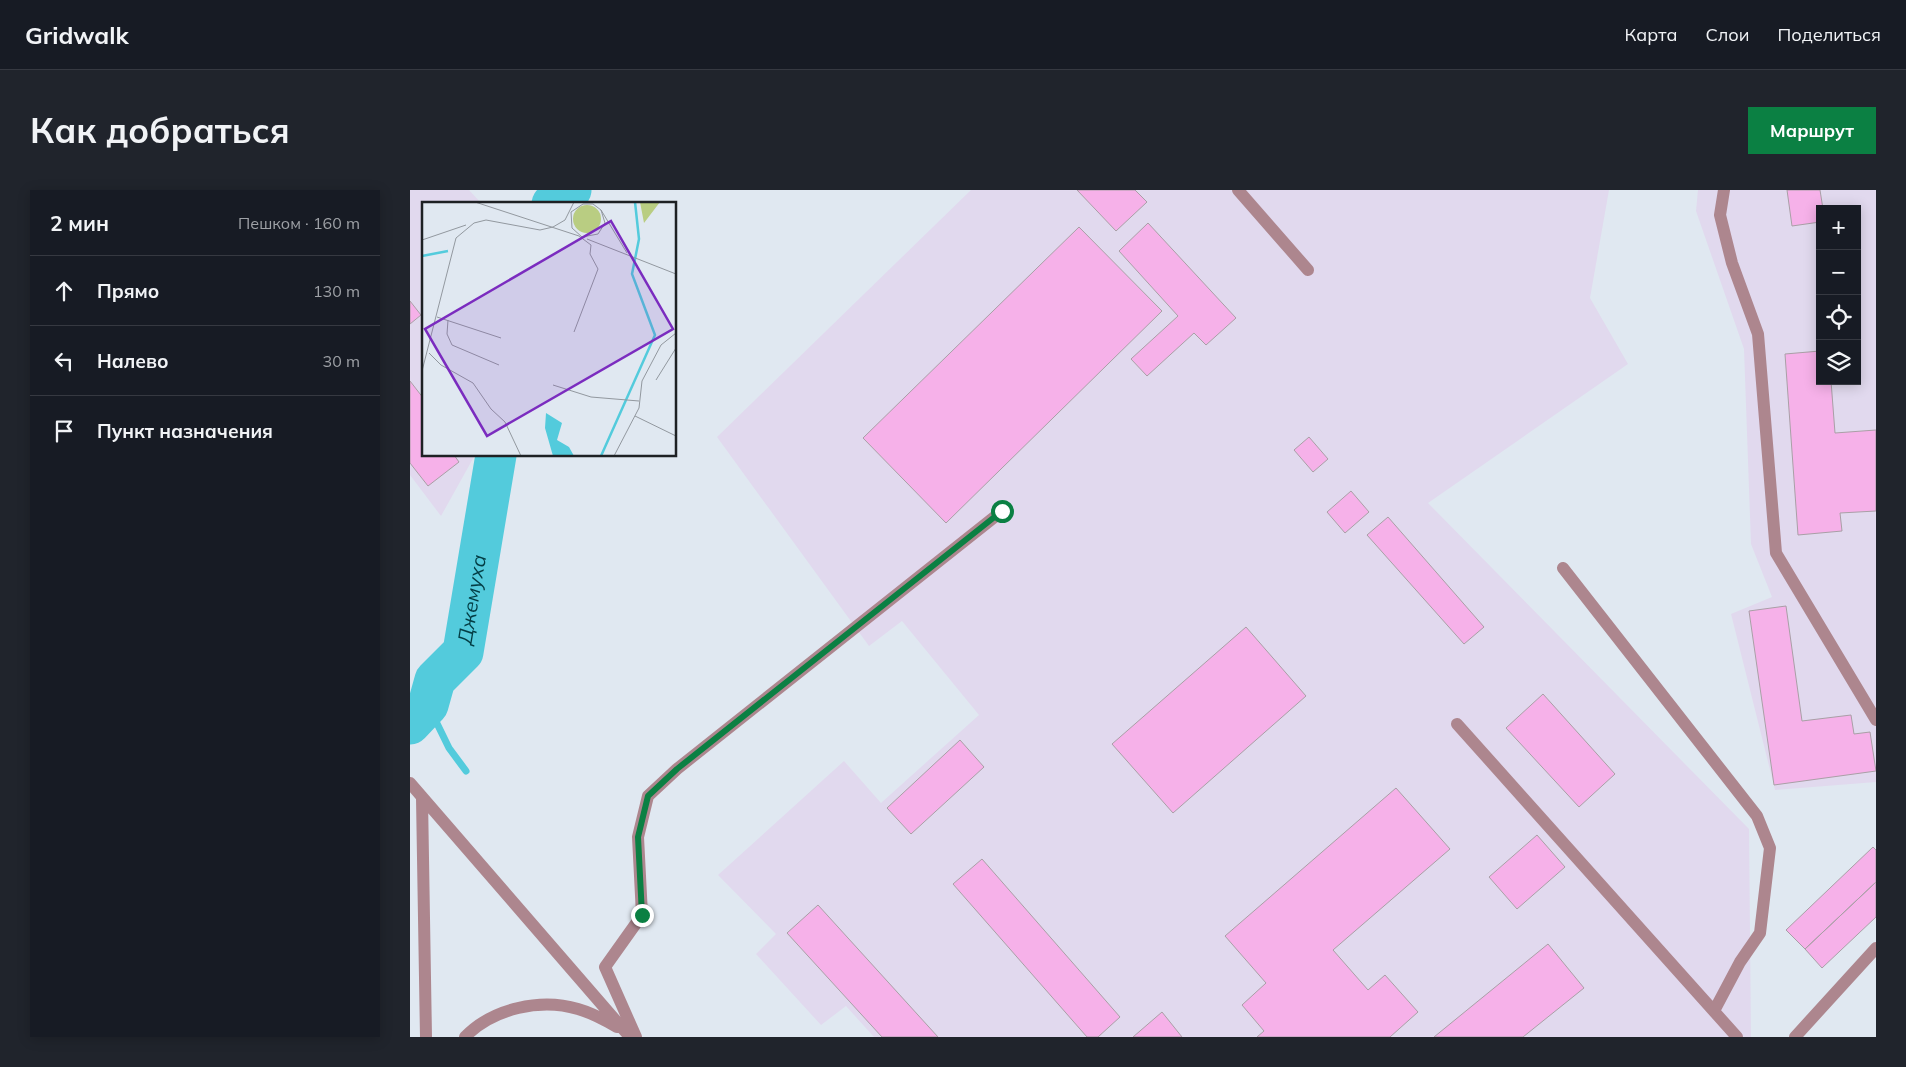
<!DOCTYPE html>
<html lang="ru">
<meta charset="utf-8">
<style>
body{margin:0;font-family:Mulish,sans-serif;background:#20242c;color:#f1f3f6}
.controls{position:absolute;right:15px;top:15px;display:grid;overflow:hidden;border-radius:0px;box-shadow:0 2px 12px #0003}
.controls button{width:45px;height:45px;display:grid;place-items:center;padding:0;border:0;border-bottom:1px solid #363941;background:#171b24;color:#f1f3f6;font:25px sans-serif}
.stop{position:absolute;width:15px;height:15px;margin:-11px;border:4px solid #0b8043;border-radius:50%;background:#fff}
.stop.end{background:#0b8043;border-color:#fff;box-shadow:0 1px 5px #0008}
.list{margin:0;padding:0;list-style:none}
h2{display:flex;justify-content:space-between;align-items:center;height:65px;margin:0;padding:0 20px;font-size:21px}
h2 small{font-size:16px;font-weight:400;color:#9ea1a6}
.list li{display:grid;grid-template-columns:32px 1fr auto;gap:15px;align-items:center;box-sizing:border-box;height:70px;padding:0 20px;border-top:1px solid #363941}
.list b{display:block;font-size:19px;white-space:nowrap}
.list em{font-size:16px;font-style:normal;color:#9ea1a6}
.icon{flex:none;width:28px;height:28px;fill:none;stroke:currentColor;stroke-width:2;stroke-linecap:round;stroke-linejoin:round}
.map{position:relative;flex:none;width:1466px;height:847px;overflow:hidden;border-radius:0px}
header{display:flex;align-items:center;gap:30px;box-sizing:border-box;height:70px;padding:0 25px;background:#171b24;border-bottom:1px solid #363941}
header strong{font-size:24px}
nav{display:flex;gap:28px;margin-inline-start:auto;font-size:18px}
.intro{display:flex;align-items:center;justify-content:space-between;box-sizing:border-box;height:120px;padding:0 30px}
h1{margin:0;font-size:35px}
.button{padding:12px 22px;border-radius:0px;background:#0b8043;color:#fff;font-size:18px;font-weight:700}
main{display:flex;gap:30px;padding:0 30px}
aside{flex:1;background:#171b24;border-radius:0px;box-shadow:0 2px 12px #0003}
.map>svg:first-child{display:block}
.industrial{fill:#e1d9ee;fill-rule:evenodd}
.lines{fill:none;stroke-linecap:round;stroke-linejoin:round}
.stream{stroke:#53cbdc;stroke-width:7}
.river{stroke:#53cbdc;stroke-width:41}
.building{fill:#f6b1e9;stroke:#a99fa6}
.minor{stroke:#ad868e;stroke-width:12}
.route{stroke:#0b8043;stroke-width:6}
.labels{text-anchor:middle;stroke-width:4;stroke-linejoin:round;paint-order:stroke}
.water-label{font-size:20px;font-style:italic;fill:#033d44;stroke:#fff}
.inset-river{fill:none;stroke:#53cbdc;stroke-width:2.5}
.inset-road{fill:none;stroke:#92989f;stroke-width:1}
.view{fill:#7b2cbf;fill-opacity:0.15;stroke:#7b2cbf;stroke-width:2.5}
.inset-edge{fill:none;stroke:#1e2124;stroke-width:2.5}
</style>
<header>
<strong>Gridwalk</strong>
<nav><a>Карта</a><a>Слои</a><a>Поделиться</a></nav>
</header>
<div class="intro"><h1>Как добраться</h1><a class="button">Маршрут</a></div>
<main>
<aside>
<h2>2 мин<small>Пешком · 160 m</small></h2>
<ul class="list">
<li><svg class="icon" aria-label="ahead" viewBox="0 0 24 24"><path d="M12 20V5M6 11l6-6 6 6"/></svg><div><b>Прямо</b></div><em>130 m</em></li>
<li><svg class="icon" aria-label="left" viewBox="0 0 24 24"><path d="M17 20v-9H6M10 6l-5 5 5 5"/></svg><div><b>Налево</b></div><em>30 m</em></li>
<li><svg class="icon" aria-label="arrive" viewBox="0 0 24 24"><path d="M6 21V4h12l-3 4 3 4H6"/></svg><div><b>Пункт назначения</b></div></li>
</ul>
</aside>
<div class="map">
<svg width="1466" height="847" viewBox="0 0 1466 847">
<rect width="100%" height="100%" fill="#e0e8f1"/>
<path class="industrial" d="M0 0H59L72 14H14V265H65L31 326 0 285Z
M561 0H1199L1180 108 1218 174 1018 313 1339 639 1341 847H464L436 816 411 835 346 764 366 744 308 685 434 571 471 613 569 525 492 431 459 456 307 247Z
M1288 0H1466V592L1365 600 1321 424 1362 407 1341 354 1334 159 1286 21ZM1410 19H1447V191H1410Z"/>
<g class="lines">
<path class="stream" d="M18 515 39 558 56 581"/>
<g class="river">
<path d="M142 14 161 0"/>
<path id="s1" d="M0 534 18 515 25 490 53 462 86 265"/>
</g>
</g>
<path class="building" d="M667 0H725L737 12 706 41Z
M1377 0H1410L1413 19H1410V32L1382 36Z
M738 33 826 128 796 155 784 143 737 186 721 169 768 126 709 61Z
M669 37 752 121 536 333 453 248Z
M0 111 11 125 0 134Z
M1410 161V191H1421L1425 243 1466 240V321L1430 323 1432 341 1388 345 1375 164Z
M0 191 14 209V265H44L49 272 18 296 0 273Z
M899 247 918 269 903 282 884 260Z
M941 301 959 322 935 343 917 322Z
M978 327 1074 437 1054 454 957 345Z
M1376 416 1392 531 1441 525 1444 544 1460 542 1466 581 1364 595 1339 421Z
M836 437 896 506 763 623 702 554Z
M1133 504 1205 584 1169 617 1096 538Z
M550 550 574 577 501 644 477 618Z
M986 598 1040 659 923 760 958 800 975 785 1008 822 980 847H847L854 841 832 815 856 793 815 746Z
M1127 645 1155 677 1107 719 1079 687Z
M1463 657 1466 660V692L1395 759 1376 740Z
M572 669 710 827 688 847H677L543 694Z
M1466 692V727L1412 778 1395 759Z
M408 715 528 847H472L377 743Z
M1138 754 1174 798 1113 847H1024Z
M752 822 772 847H723Z"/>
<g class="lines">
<path class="minor" d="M828 0 898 80
M1314 0 1310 25 1322 73 1348 144 1366 363 1466 530
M1153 378 1347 626 1360 658 1350 743 1330 772 1304 821
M1047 534 1327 847
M0 593 220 847
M12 608 16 847
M55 847C83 818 131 808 168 819 182 823 195 830 207 837
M226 847 195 777 232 725 228 647 238 606 267 579 592 321
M1385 847 1466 758"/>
</g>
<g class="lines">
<path class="route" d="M232 725 228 647 238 606 267 579 592 321"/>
</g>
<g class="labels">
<g class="water-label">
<text dy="7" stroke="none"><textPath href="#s1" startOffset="145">Джемуха</textPath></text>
</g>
</g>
<g transform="translate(12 12)">
<rect width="254" height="254" fill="#e0e8f1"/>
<path d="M218 0H238L222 21ZM151 17a14 14 0 1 1 28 0a14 14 0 1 1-28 0Z" fill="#b9cd82"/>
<path d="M124 211 140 221 135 238 147 245 152 254H131L123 226Z" fill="#53cbdc"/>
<path class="inset-river" d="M0 54 26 49M179 254 233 133 210 72 217 37 213 0"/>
<path class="inset-road" d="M53 0 157 34 169 43 168 52 176 67 152 130M179 8 183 21 176 32 160 35 150 26 149 10 161 2H171L179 8 205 51M165 37 254 72M0 38 44 23M15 115 79 136M26 118 25 132 30 143 77 163M7 151 19 163 51 181 69 207 83 220 99 254M0 169 34 36 52 21 64 18 118 28 131 25 143 18 152 0M234 178 254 146M131 183 169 195 217 199M213 214 254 234M192 254 217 206 220 179 239 143 254 131"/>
<path class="view" d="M189 19 251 127 65 234 3 127Z"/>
<rect width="254" height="254" class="inset-edge"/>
</g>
</svg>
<div class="controls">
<button>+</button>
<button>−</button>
<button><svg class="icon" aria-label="locate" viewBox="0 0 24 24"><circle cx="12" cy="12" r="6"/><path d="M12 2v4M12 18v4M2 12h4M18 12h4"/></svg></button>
<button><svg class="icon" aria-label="layers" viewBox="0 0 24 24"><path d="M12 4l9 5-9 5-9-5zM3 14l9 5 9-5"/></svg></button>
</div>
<div class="stop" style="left:592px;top:321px"></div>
<div class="stop end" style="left:232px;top:725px"></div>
</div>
</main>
